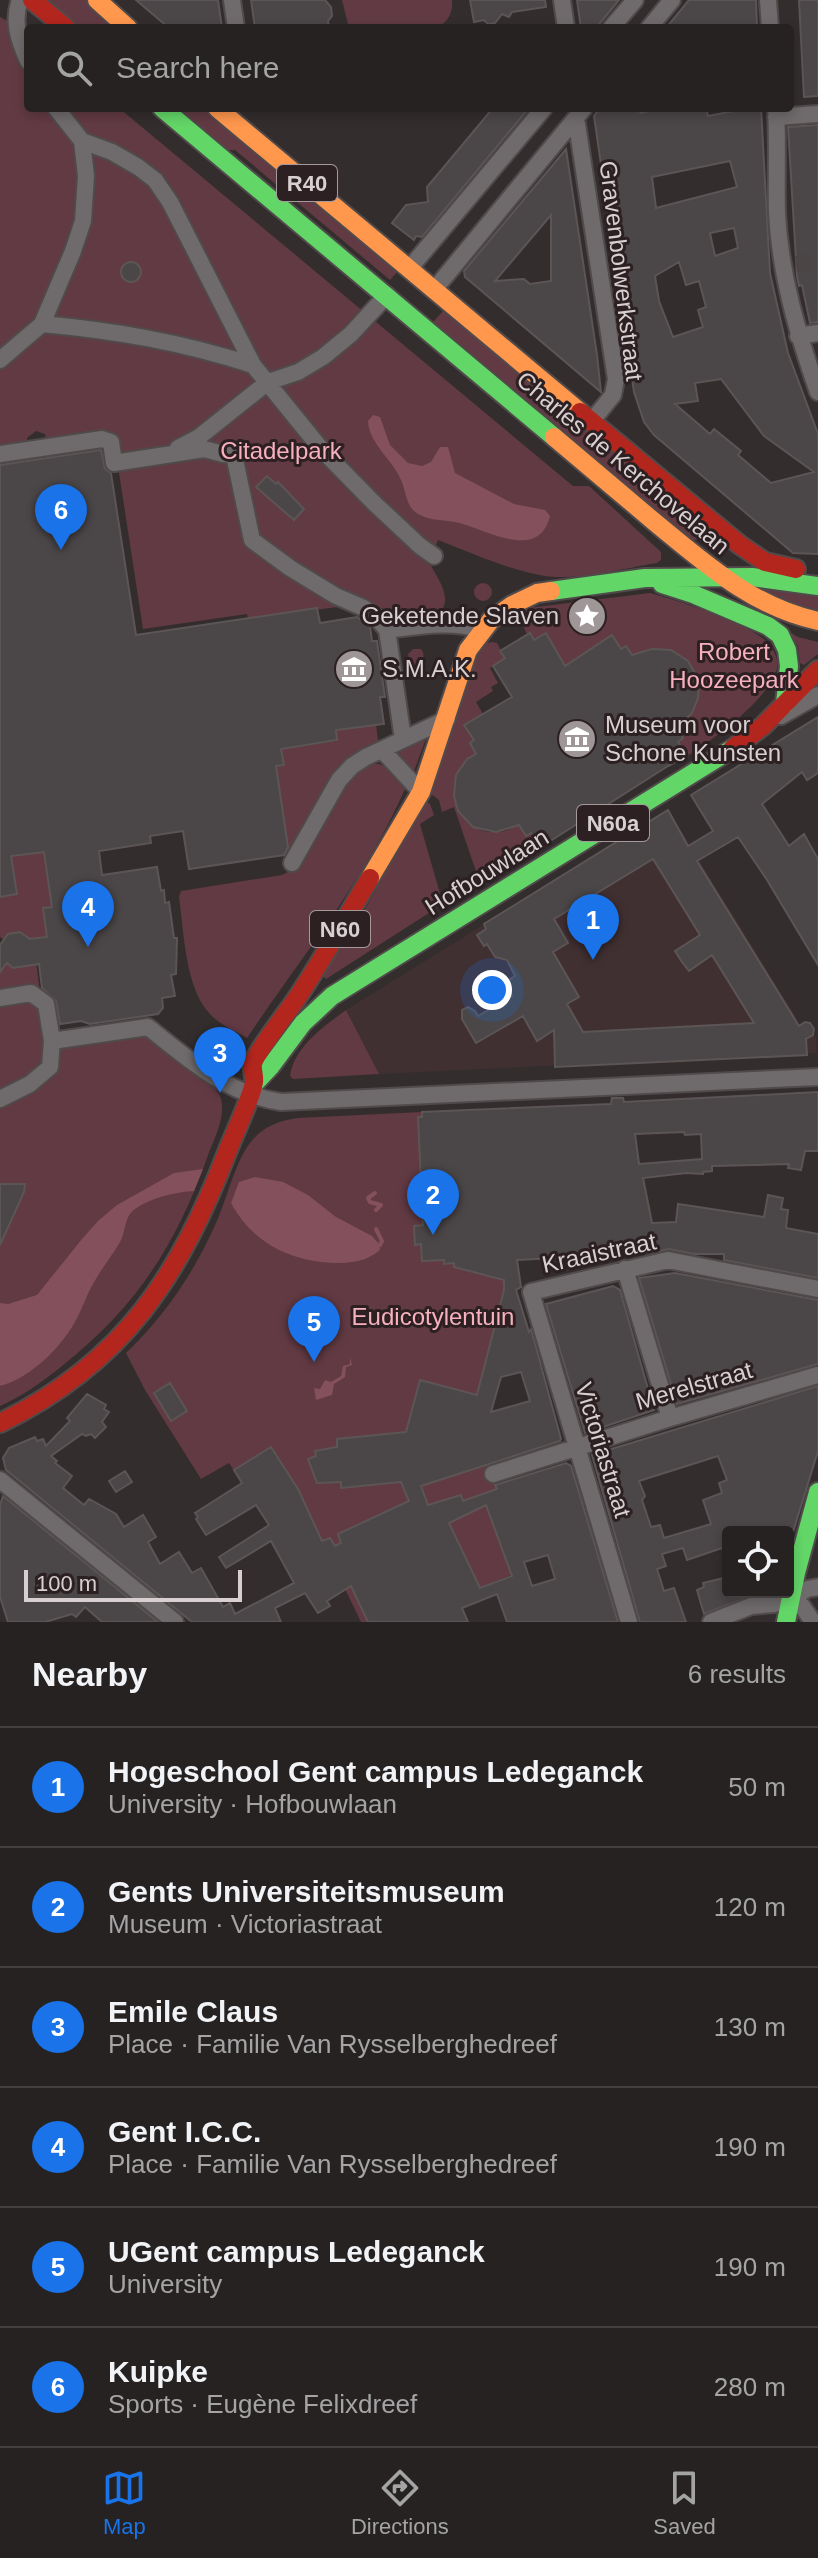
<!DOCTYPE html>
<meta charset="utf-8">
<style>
body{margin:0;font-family:Arial,sans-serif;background:#322f2f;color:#f1f3f6}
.controls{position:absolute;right:24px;bottom:24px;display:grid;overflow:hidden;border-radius:8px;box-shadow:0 4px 12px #0003}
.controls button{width:72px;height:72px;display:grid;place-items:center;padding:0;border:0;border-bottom:2px solid #423f40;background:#262222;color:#f1f3f6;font:40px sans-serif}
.scale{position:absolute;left:24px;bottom:20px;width:218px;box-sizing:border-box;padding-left:8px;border:4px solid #d7cfd0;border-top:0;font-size:22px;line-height:28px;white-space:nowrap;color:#d7cfd0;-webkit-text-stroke:6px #2c2022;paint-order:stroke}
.you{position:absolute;left:492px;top:990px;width:28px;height:28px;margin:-20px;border:6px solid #fff;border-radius:50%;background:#1a73e8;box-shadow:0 0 0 12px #1a73e833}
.badge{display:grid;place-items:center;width:52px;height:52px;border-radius:50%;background:#1a73e8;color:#fff;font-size:26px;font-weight:700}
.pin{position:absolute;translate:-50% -66px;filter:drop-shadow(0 2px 4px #0008)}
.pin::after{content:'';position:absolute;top:42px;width:28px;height:24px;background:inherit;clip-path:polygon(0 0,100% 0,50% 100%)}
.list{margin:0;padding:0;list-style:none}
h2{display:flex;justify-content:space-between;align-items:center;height:104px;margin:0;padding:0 32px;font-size:34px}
h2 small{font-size:26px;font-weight:400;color:#a4a4a5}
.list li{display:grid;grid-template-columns:52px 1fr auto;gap:24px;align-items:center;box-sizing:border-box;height:120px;padding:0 32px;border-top:2px solid #423f40}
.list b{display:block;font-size:30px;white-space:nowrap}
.list p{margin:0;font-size:26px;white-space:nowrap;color:#a4a4a5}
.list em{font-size:26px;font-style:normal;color:#a4a4a5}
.icon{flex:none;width:44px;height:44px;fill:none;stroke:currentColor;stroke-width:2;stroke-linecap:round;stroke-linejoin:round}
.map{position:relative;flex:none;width:818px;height:1622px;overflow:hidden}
.search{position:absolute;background:#262222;box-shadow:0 4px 12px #0003;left:24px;right:24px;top:24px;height:88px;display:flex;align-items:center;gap:20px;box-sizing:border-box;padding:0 28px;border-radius:8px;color:#a4a4a5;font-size:30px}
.sheet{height:824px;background:#262222}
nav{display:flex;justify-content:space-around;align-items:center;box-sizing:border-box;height:112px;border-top:2px solid #423f40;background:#262222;font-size:22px;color:#a4a4a5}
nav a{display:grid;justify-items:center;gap:4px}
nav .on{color:#1a73e8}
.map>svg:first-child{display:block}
.built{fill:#413032}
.green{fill:#623a43}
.water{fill:#83505b}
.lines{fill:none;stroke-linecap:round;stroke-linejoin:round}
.stream{stroke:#83505b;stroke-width:4}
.building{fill:#4b4647;stroke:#5c5556;stroke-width:2;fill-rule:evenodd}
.street-tunnel{stroke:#4c4546;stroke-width:16;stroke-dasharray:16 8;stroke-linecap:butt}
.street-casing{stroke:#504a4b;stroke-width:20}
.fast-casing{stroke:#504a4b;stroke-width:22}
.slow-casing{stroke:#504a4b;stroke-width:22}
.jam-casing{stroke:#504a4b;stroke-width:22}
.street{stroke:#6f6a6b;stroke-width:16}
.fast{stroke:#63d668;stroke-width:18}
.slow{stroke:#ff974d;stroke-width:18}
.jam{stroke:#b3261e;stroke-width:18}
.labels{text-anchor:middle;stroke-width:6;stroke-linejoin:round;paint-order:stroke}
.shield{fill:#2c2022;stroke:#a49a9c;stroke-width:2}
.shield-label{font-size:22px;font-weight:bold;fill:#d7cfd0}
.street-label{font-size:24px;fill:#d7cfd0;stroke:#2c2022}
.park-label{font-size:24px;fill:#f7b0be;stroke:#2c2022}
.poi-label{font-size:24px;fill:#d7cfd0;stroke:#2c2022;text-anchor:start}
</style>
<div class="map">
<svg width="818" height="1622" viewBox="0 0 818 1622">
<rect width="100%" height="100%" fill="#332d2e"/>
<path class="built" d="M668 810 796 1017 793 1018 798 1027 812 1031 813 1036H816L817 1053 379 1074 346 1010Z"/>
<path class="green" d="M45 0H86L116 28H78Z
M342 0H452C453 12 449 21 438 27L349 28Z
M0 17 28 32V108H119L573 486H589L661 552V560L657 563C626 568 575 581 545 576 508 570 472 553 438 540L429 562C438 580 456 600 436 617L393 614 371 603 248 618 247 614 143 629 114 440 47 442 45 434 36 431 27 438 28 445 0 449Z
M175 108H207L399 270 390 280 235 150H226Z
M445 309 719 539 690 540 432 323Z
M474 592a9 9 0 1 1 18 0a9 9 0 1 1-18 0Z
M761 589 818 595V613L811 611Z
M650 593C678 601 751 623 769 644 775 652 780 662 776 672 765 702 713 740 687 756L678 742 683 738 676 727C725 691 683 627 633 657L626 646 621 649 612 636 565 666 546 634 534 641 530 634H527L518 615 528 608Z
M788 631 798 637 818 642V654L804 665 800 663 798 646Z
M492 642 497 643 505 658 490 668 498 683 491 687 493 691 476 702 483 714 465 725 474 740 470 743 476 754C427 787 468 854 519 825L526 835 531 833 541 847 480 883 454 807 442 812 439 800 428 792 470 666 486 643Z
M413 649H421L423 652 426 673 422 677H413L411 675 408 654Z
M376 724 378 741 381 744 361 753 289 854 276 766 283 765 281 749 337 741 336 730Z
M427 736 414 771 397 753Z
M379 764C392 769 401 776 405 789 365 880 302 956 247 1038 235 1031 219 1024 210 1014 185 988 184 932 179 897L181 891 282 875C328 856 328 777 367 765 371 763 375 764 379 764Z
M425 800 430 804 434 815 420 824 443 904 326 979 323 976 359 920Z
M44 852 52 907 43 909 47 937 35 939 33 942 20 932 8 934 4 940 0 937V897L17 894 11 856Z
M35 953 47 1048 149 1035C167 1049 216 1078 221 1099 226 1119 213 1140 207 1158 175 1247 136 1307 62 1366 42 1382 23 1396 0 1406V967L3 969 7 963 13 968Z
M346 1010 379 1074 293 1079 290 1076C294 1047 324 1026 346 1010Z
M422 1112 427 1225 414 1226 415 1244 443 1242 445 1264 517 1259V1293L480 1428 497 1489 526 1569 396 1622H361L306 1508 269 1525 229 1463 201 1479 145 1390 126 1353C167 1314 197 1268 219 1216 227 1196 237 1159 250 1143 262 1127 278 1121 297 1118Z"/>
<path class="water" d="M373 415 380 417 390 445 408 463 422 466 431 462 440 447H448L455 473 514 504 545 510 550 516C539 562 487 530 459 523 444 519 424 522 412 509 406 502 405 489 401 480 393 460 369 444 368 421Z
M203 1169 194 1191C175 1192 150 1198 135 1209 123 1218 127 1230 120 1242 112 1256 101 1269 93 1284 87 1294 83 1307 77 1318 63 1346 31 1378 0 1386V1303L8 1304 37 1295 82 1239 98 1221 117 1205 174 1173Z
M255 1177 283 1182 308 1195 336 1217 372 1236 379 1244 380 1250C366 1262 351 1263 333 1263 289 1261 253 1243 231 1203L239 1182Z
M350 1357 352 1365 346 1367 345 1377 334 1384 332 1395 316 1400 314 1388 320 1389 325 1380 331 1382 341 1376 343 1366 350 1364Z"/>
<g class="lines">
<path class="stream" d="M375 1193 368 1198 370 1202 381 1205 376 1210
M376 1229 382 1241 380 1245"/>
</g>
<path class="building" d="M136 0H218L222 28H169Z
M251 0H325L331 7 332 16 328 21 329 28H255Z
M470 0H545L546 7 512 12 509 17 502 14 495 23 488 24 484 20 474 22Z
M577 0H619L596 28H581Z
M689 0H756L757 28H666Z
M799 0H818V96L804 97Z
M493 108H529L422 237 416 236 414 240 392 223 406 205 428 202 427 187Z
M600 108H635L641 113 660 108H706L708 116 734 111V108H761L770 273 788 353 818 434V554L793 553 654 435 644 422 634 392 594 116ZM730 161 737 187 656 208 652 177ZM734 228 738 248 715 256 710 233ZM679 262 686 285 699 281 706 307 698 310 703 327 673 337 659 301 655 276ZM721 379 764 436 814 472 771 483 738 455 741 451 714 429 710 434 675 404 698 401 695 383Z
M818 125V322L810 323 802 285 799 286 797 276 788 127Z
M566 149 597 355 601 392 465 277 464 271ZM551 215V281L530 284 524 279 495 281Z
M121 272a10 10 0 1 1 20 0a10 10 0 1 1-20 0Z
M101 450 105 469 111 473 136 635 317 608 320 623 357 617 370 626 372 641H377L385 697H380L384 724 336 730 337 740 281 749 284 765 276 766 288 847 284 855 189 869 183 831 150 836 151 843 99 851 102 875 157 867 161 891 164 890 165 903 169 902 174 938H177L176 974 171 975 175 996 162 998 163 1008 158 1014 90 1024 81 1021 60 1024 56 1001 42 988 39 964 13 968 7 963 0 972V945L8 934 20 932 30 939 47 937 43 908 52 907 44 852 11 856 17 894 0 897V465Z
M267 476 276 484 278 482 304 509 294 520 256 487Z
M530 633 534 640 546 633 565 666 612 635 621 649 626 646 632 655 652 649 671 650 688 661 695 673 699 687 698 698 692 713 677 727 683 738 678 742 687 756 668 766 541 847 531 833 526 836 519 825 496 832 473 827 458 811 454 796 456 775 467 759 476 754 470 743 474 740 464 725 512 697 493 666 505 658 500 651Z
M818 717V773L807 780 802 772 762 804 789 846 804 834 818 859V965L767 880 738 837 697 861 799 1026 805 1022 810 1023 814 1029 813 1035 806 1039 807 1055 555 1067 554 1030 537 1041 523 1016 476 1043 462 1019V1010L468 1007 475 1011 478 1016 512 996 504 983 515 976 507 960 495 957 487 944 484 946 477 935 486 929 484 924 668 810 688 846 713 831 691 795ZM653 859 700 935 675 951 682 962 689 971 712 955 754 1023 583 1032 567 1004 579 997 553 952 568 943 554 919Z
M818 1092V1151H805L801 1170 788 1168 789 1164 712 1166V1171L703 1172V1174L686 1173 643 1178 652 1223 676 1222 678 1204 764 1217 768 1195 783 1198 781 1209 788 1210 786 1228 818 1234V1278L724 1260V1254H694L669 1249 650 1253 517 1260 521 1287 516 1290 529 1332 531 1329 561 1439 560 1441 421 1486 428 1505 461 1495 463 1501 497 1489 495 1485 566 1463 571 1466 618 1622H507L497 1594 462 1608 468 1622H368L351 1586 327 1601 330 1606 318 1613 305 1593 275 1608 281 1622H192L6 1470 3 1458 9 1448 35 1437 37 1441 43 1439 46 1446 70 1421 67 1418 87 1394 106 1405 104 1409 109 1412 102 1422 106 1427 95 1438 91 1434 86 1436 82 1434 51 1456 57 1461 55 1463 72 1476 63 1488 84 1505 89 1499 116 1514 124 1527 143 1515 156 1537 148 1542 160 1564 179 1552 192 1573 201 1568 223 1607 230 1603 235 1614 294 1583 271 1541 226 1568 219 1557 269 1525 256 1505 206 1535 196 1519 198 1517 195 1513 242 1483 234 1470 271 1447 298 1489 322 1541 330 1538 335 1546 341 1543 338 1534 409 1501 401 1482 341 1488V1482L317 1483 308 1459 316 1456 315 1451 337 1447V1439L406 1432 420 1380 477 1395 504 1290V1280L454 1267V1263L444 1264V1260L422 1261 421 1244 415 1245 414 1226 423 1225 418 1117H422V1112L611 1104 612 1098H623L624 1102ZM684 1132 685 1135 701 1134 702 1159 639 1164 635 1134ZM521 1372 530 1401 491 1412 501 1377ZM486 1505 512 1576 480 1588 449 1523ZM548 1555 555 1579 532 1586 524 1562Z
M0 1184H25L24 1192 0 1245Z
M675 1273 818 1300V1364L677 1404 639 1278Z
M613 1286 620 1290 654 1410 585 1433 546 1304Z
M170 1383 187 1411 171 1421 154 1393Z
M818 1386V1451L793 1532H728V1546L687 1560 683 1548 662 1554 666 1566 657 1569 664 1591 674 1588 686 1622H640L592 1455ZM718 1456 727 1480 719 1483 722 1493 703 1500 711 1524 664 1538 660 1525 651 1527 642 1500 645 1496 639 1481Z
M125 1471 132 1482 116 1492 109 1481Z
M3 1496 158 1622H102L85 1607 76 1617 72 1614 45 1622H8L0 1597V1505Z
M728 1577V1592L759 1593 704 1614 697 1590 704 1587 703 1583Z"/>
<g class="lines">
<path class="street-tunnel" d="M796 264 818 261"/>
<defs>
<path id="street" d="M20 0C12 21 19 41 28 61
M232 0 236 28
M562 0 566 28
M768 0 770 28
M611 28 635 0
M649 28 672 0
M56 108 82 141 112 152 138 167 155 180 170 202 253 365 322 450 375 504 420 546 434 556
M776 108C778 143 776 178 777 213 780 274 798 335 818 392
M776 117 818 114
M576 118 616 379 613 395 591 422
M409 269 544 108
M434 290 584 108
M42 324C118 331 180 342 253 365
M798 336 818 333
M0 360 42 324 73 251 83 221 86 176 82 141
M178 448 199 437 268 382 298 372 323 357 351 334 387 295
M0 454 102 439 111 442 114 463 204 449 223 454 234 455 252 540 290 568 336 596 364 608 377 618 387 630
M781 716 818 695
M403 739 387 630C420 626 450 620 483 630
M382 750 421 792
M292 863 339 780 352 766 366 757 447 719
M0 998 31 993 46 1004 52 1041 148 1027C189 1060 227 1094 281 1102L818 1077
M0 1099 30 1084 50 1067 52 1041
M625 1269 670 1418
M493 1474 670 1418 818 1375
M0 1480 175 1622
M792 1598 802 1606 813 1622
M629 1622 531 1292 668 1260 818 1289
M711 1622 751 1606 774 1604 792 1598 807 1589 818 1587"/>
<path id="fast" d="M162 108 554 437
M662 584 693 594 768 626 780 635 787 650 789 666 785 704
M551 591 645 578 752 577 818 586
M254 1084 271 1066 303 1023 332 996 732 749
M786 1622 796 1573 818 1492"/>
<path id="slow" d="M97 0 128 28
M217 108 580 412
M554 437C588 466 623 495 657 524 707 565 753 607 818 621
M370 878 421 792 468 650 491 620 512 605 537 593 551 591"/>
<path id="jam" d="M32 0 66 28
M580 412 740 545 765 562 796 569
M732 749 763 726 818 670
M0 1423C124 1363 180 1275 228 1150 234 1134 252 1097 254 1082 255 1076 252 1070 253 1064 255 1054 289 1010 297 998 323 959 346 918 370 878"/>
</defs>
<use href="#street" class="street-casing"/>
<use href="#fast" class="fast-casing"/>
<use href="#slow" class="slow-casing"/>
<use href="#jam" class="jam-casing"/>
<use href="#street" class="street"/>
<use href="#fast" class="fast"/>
<use href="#slow" class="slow"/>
<use href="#jam" class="jam"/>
</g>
<defs>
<symbol id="sight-disc" viewBox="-11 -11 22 22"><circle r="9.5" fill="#9e9697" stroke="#2c2022"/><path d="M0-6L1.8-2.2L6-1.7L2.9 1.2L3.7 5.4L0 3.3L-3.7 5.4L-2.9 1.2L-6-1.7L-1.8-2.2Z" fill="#fff"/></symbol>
<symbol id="museum-disc" viewBox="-11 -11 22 22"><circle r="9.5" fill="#9e9697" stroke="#2c2022"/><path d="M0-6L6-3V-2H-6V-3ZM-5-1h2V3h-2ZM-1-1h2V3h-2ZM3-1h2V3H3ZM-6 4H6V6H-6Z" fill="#fff"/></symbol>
</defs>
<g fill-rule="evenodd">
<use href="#sight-disc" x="565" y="594" width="44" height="44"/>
<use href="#museum-disc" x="332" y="647" width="44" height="44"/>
<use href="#museum-disc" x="555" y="717" width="44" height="44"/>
</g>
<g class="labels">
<g class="shield">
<rect x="277" y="165" width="60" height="36" rx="6"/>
<rect x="577" y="805" width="72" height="36" rx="6"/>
<rect x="310" y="911" width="60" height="36" rx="6"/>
</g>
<g class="shield-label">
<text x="307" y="191">R40</text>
<text x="613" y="831">N60a</text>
<text x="340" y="937">N60</text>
</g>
<g class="street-label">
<text transform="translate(621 271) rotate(83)" y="8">Gravenbolwerkstraat</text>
<text transform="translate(623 463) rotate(40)" y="8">Charles de Kerchovelaan</text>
<text transform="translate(487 872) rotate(-32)" y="8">Hofbouwlaan</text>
<text transform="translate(599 1253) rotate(-12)" y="8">Kraaistraat</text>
<text transform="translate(694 1386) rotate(-16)" y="8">Merelstraat</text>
<text transform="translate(603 1450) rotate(73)" y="8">Victoriastraat</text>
</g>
<g class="park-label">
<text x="281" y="459">Citadelpark</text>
<text x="734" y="660">Robert<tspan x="734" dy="28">Hoozeepark</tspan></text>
<text x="433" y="1325">Eudicotylentuin</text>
</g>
<g class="poi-label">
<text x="559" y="624" text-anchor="end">Geketende Slaven</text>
<text x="382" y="677">S.M.A.K.</text>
<text x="605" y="733">Museum voor<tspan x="605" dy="28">Schone Kunsten</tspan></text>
</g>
</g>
</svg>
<div class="controls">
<button><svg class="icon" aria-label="locate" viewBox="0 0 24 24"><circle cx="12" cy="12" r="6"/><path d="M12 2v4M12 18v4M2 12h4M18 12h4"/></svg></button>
</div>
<div class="scale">100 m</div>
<div class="you"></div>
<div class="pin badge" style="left:593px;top:960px">1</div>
<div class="pin badge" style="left:433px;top:1235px">2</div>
<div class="pin badge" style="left:220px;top:1093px">3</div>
<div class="pin badge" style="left:88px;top:947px">4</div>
<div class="pin badge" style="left:314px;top:1362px">5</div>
<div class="pin badge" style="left:61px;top:550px">6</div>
<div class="search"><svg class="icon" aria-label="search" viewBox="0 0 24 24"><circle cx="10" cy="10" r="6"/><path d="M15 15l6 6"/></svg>Search here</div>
</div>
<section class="sheet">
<h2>Nearby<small>6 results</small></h2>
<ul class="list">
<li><span class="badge">1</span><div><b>Hogeschool Gent campus Ledeganck</b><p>University · Hofbouwlaan</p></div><em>50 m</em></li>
<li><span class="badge">2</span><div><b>Gents Universiteitsmuseum</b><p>Museum · Victoriastraat</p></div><em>120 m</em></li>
<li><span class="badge">3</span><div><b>Emile Claus</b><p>Place · Familie Van Rysselberghedreef</p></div><em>130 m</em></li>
<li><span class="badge">4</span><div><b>Gent I.C.C.</b><p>Place · Familie Van Rysselberghedreef</p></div><em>190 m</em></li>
<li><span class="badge">5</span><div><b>UGent campus Ledeganck</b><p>University</p></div><em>190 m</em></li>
<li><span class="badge">6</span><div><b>Kuipke</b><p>Sports · Eugène Felixdreef</p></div><em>280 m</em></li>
</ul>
</section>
<nav>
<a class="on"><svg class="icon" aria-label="map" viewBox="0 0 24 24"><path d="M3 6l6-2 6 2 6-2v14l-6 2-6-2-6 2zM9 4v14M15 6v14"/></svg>Map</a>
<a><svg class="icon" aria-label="directions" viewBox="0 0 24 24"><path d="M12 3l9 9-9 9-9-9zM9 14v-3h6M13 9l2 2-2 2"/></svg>Directions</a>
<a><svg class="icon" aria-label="saved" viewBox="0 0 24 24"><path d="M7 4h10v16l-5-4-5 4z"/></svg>Saved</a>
</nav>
